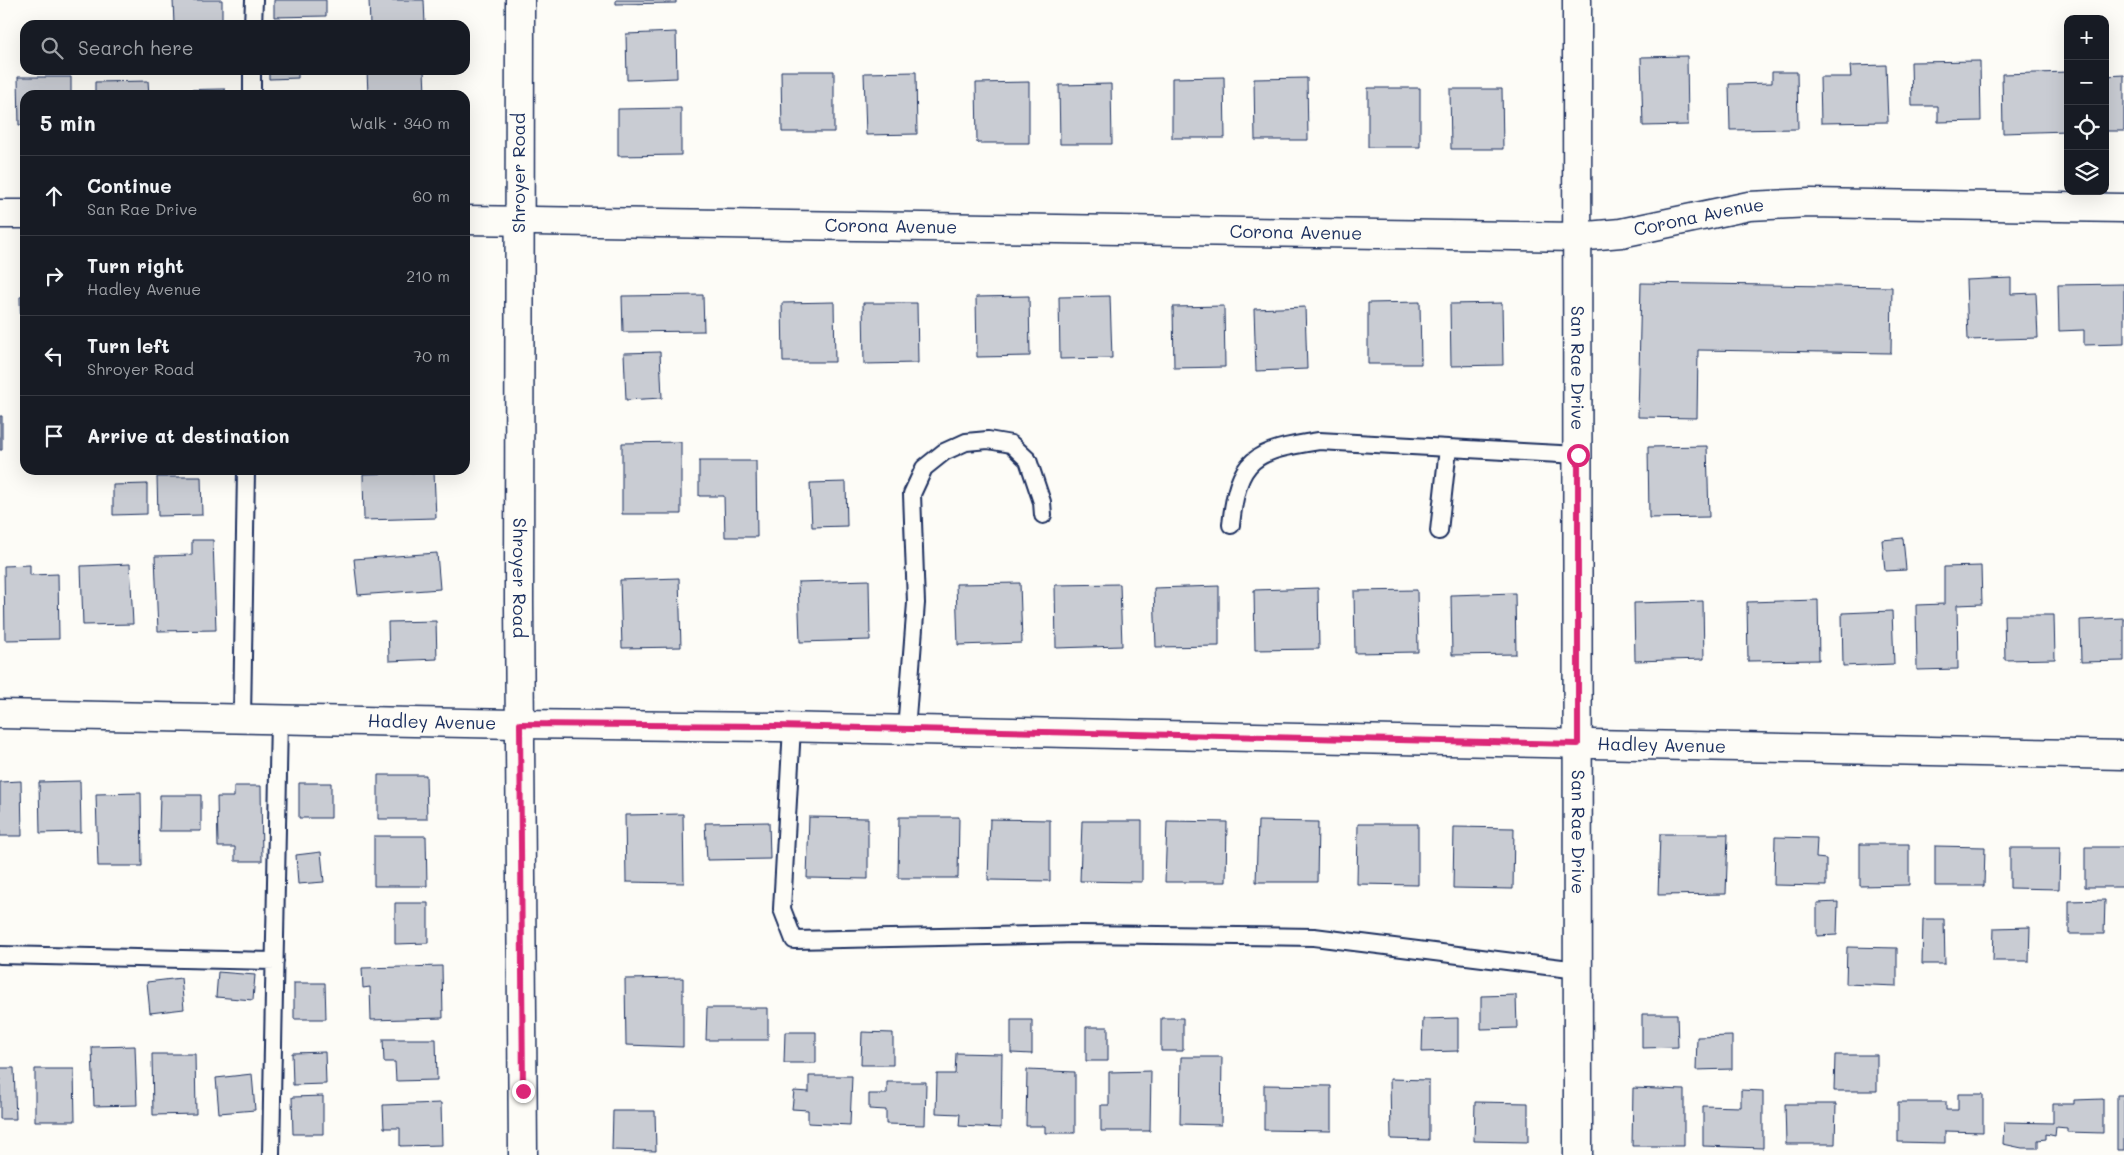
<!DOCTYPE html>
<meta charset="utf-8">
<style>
body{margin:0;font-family:Mali,sans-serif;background:#242831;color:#f1f3f6}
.controls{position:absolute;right:15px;top:15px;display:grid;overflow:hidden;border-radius:10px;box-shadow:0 5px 20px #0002}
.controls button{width:45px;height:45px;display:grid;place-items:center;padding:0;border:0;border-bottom:1px solid #363941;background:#171b24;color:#f1f3f6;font:25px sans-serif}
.stop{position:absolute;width:15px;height:15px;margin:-11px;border:4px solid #db2777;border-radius:50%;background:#fff}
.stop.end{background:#db2777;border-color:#fff;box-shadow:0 1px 5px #0008}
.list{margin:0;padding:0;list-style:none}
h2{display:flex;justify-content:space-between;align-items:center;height:65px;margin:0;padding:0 20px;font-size:21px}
h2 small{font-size:16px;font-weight:400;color:#9ea1a6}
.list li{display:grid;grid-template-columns:32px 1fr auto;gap:15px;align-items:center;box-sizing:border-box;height:80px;padding:0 20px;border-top:1px solid #363941}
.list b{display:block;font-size:19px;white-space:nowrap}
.list p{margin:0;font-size:16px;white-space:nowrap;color:#9ea1a6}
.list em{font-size:16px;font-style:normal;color:#9ea1a6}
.icon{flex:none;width:28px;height:28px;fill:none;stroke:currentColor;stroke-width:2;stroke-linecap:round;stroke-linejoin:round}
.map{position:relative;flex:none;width:2124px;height:1155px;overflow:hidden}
.search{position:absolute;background:#171b24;box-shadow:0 5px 20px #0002;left:20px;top:20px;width:450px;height:55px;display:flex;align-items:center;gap:12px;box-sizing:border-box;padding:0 18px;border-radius:15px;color:#9ea1a6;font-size:19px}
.panel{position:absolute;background:#171b24;box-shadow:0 5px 20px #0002;left:20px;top:90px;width:450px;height:385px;border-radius:15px}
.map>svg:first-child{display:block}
.building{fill:#c9ccd3;stroke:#1b2f5e}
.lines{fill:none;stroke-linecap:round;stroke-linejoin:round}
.lane-casing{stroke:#1b2f5e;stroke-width:20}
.street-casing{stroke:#1b2f5e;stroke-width:31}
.secondary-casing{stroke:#1b2f5e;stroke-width:31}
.lane{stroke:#fdfcf7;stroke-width:16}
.street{stroke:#fdfcf7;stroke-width:28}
.secondary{stroke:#fdfcf7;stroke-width:28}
.route{stroke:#db2777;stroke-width:6}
.labels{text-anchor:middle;stroke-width:4;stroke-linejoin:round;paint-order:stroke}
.street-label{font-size:18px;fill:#1b2f5e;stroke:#fdfcf7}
</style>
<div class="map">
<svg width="2124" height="1155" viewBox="0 0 2124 1155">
<rect width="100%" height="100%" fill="#fdfcf7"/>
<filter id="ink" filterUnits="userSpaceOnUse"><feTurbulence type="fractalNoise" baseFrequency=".02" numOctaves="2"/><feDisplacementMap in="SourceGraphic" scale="10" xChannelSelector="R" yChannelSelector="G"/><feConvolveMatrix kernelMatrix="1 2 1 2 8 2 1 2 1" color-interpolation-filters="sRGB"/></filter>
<g filter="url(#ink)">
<path class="building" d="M173 0H222V25H174Z
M274 0H326V16L274 17Z
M369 0H424L425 25H370Z
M616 0H676V3L616 4Z
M676 32 677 78 627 80 626 34Z
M1687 56 1688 125 1643 126 1641 57Z
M1980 61 1981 121 1938 122V106H1912L1911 62Z
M1886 65 1888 122 1821 123 1820 77H1851L1850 66Z
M269 70H298V78L269 79Z
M367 70H424L425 95H368Z
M781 71H834V132H782Z
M916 72 917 134 866 135 864 73Z
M1772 72H1797L1798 129 1730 130 1729 84 1772 83Z
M2068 72V131L2003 133 2002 74Z
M2124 75V131H2105V76Z
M18 77H71V95H25V125H19Z
M1224 77 1225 138H1172V78Z
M1307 78 1308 140H1255L1254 79Z
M148 81 149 95H95V82Z
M1029 82V143H977L976 83Z
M1111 84 1112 144H1060L1059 85Z
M1368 88H1420V147H1368Z
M225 89V95H174V90Z
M1450 89H1502L1503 149H1451Z
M681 108V155L618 156V109Z
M2011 278V294L2036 293 2038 338 1968 340 1966 280Z
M1641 283 1892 287 1891 353 1698 350 1697 418 1638 417Z
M2124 284V344L2084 345V330L2059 331 2058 285Z
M703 295 704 331 623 332 622 296Z
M25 296V373H22L20 297Z
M1029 296 1030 356 977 357 976 297Z
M1110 296 1112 358 1060 359 1059 297Z
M834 302 835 362H783L782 303Z
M1420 302 1421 364H1368V303Z
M863 303H917L918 363 864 364Z
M1502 303 1503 365 1451 366 1450 304Z
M1224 306 1225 367 1174 368 1173 307Z
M1305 307 1307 369 1256 371 1254 309Z
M660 352 662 398 626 400 624 353Z
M0 416H2V450H0Z
M681 442V514H622V443Z
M1707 446 1709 517 1649 518 1648 447Z
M699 461H756L757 537H725L724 496H699Z
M434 472 436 518 364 520 363 474Z
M157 477H201L202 515 158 516Z
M846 482 847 526 812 527 810 483Z
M147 484V514L113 515V485Z
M1903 538 1906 570 1885 571 1882 540Z
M192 540H213L216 630 158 631 155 556 192 555Z
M437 553 440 589 358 595 354 559Z
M130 564 133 624 83 625 81 566Z
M30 565V575L58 574 59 639 5 640 4 566Z
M1981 566 1982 604 1957 605 1958 669 1917 670 1916 605 1944 604V567Z
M679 578 681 647 622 648 620 580Z
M869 580 870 640 800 642 798 582Z
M1020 583 1022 643 958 645 956 584Z
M1120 584 1122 646 1056 648 1055 585Z
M1219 586V646L1156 647 1154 588Z
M1318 588 1319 649 1255 650 1254 590Z
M1417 590 1418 652 1355 653 1354 591Z
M1515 593 1516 654 1452 655 1451 595Z
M1818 600 1819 660 1748 661 1747 602Z
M1703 601 1704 659 1635 661 1634 603Z
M1892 611 1894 664 1843 666 1842 613Z
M2004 615H2054L2055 659 2005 660Z
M2124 618V661L2081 662 2080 620Z
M436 621 437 659 389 661 388 622Z
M378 775H426L427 819H378Z
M21 781 22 836H0V782Z
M80 781 81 832 40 833 39 782Z
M299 783H331V818H299Z
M234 786H261L262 861H235V847H218L217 797H234Z
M141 793 142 866H98L96 794Z
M160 795H201V831H159Z
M683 814 684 883 626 882 625 815Z
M809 817 868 818V879L807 878Z
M899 817H959L958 878H898Z
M990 819 1050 820V881L988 880Z
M1082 821H1142V882L1080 881Z
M1167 821 1227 822 1226 882H1165Z
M1258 821 1318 822 1317 882H1256Z
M769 822 770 859 707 860 705 823Z
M1358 824H1418V885L1357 884Z
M1454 827 1514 828 1513 889 1453 888Z
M1660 834H1728L1726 894 1658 895Z
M374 836H426L427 886H374Z
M1775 837 1817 838 1816 858 1826 859V886L1774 885Z
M1860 844H1909V885L1860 886Z
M1935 846 1985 847 1984 886H1935Z
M2085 847H2124V887H2085Z
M2010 848H2060L2059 889 2010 888Z
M321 852 324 882 298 884 296 855Z
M2105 900 2104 934H2069V901Z
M1838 902 1837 935 1817 936V903Z
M395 903H428V943L395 944Z
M1923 919H1944L1945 964H1922Z
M2030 927 2029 961H1993L1994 928Z
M1847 947 1897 948V986L1846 984Z
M442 966 443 1018 371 1020 370 987 363 988 362 968Z
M218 972 255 975 253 1000 216 997Z
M181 978 184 1009 150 1013 147 982Z
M683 978V1047L626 1045 625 979Z
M294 983H325L326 1019H294Z
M1516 995 1517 1028 1481 1029V996Z
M707 1008H768V1040H706Z
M1642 1014H1677L1678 1047 1642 1048Z
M1161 1018H1183V1051H1161Z
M1458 1018V1051L1422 1052 1423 1019Z
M1011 1020H1032V1054L1011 1053Z
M1086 1027H1108V1061H1086Z
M785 1032H816V1063H784Z
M862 1032 893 1033V1065H861Z
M1732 1036V1069L1696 1070 1697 1037Z
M383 1039H436L437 1080 396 1081 395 1062H384Z
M135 1046 137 1105 94 1106 92 1047Z
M325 1052 326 1084 293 1085 292 1053Z
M956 1053 1002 1054 1001 1128 959 1126 960 1114 936 1113 937 1074H955Z
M152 1054H195L196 1114 153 1115Z
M1835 1055H1877V1091H1834Z
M1181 1057H1222L1221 1125 1180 1124Z
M0 1068H14L16 1119H0Z
M35 1069H74L75 1121H35Z
M1027 1070 1075 1072V1133H1045V1126H1026Z
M1151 1071 1150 1131H1101V1105H1109V1072Z
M252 1074 255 1110 219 1113 216 1078Z
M809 1076H852L850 1125 808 1123V1110L792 1109 794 1091 809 1092Z
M1390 1079 1429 1080V1140L1391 1139Z
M887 1082H926L925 1125 886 1124V1110L869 1109V1094H887Z
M1264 1085 1331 1086V1131L1264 1130Z
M1633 1088 1684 1090V1146H1632Z
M1741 1090 1763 1091V1148L1703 1146V1106L1741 1107Z
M1958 1094H1983V1132L1945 1131V1143L1898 1142V1102H1946V1110H1958Z
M2117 1095H2124V1150H2117Z
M323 1096V1134H293L292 1097Z
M2103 1099V1133L2067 1132V1128L2056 1127 2055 1136 2046 1134V1139L2038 1140V1148H2022L2003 1144 2004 1122 2053 1123V1104H2074V1100Z
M1475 1102 1528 1103V1142L1474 1141Z
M441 1103 442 1145 400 1146V1128H384L383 1105Z
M1785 1104H1836L1835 1144H1786Z
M613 1111H655L656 1151 612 1150Z"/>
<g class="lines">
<defs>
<path id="lane" d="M253 25 254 0
M252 95V70
M1231 525C1238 457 1254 451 1319 441L1578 455
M1439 531 1448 448
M242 719 246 470
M792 727 782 909 794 940 1078 934 1314 937 1578 970
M906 730 916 603 912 494 924 468 944 452 966 442 988 440 1011 444 1028 460 1042 502 1043 515
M0 955 275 961
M271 1155 279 718"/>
<g id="street">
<path id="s1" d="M1577 0 1578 1155"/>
<path d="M0 214H25"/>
<path id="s2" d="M465 220 1576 237 1621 233 1749 206 1810 203 2124 208"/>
<path id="s3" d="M0 714 520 724 776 727 2124 755"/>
</g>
<g id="secondary">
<path id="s4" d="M520 0 519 602 523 1155"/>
</g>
</defs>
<use href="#lane" class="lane-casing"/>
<use href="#street" class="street-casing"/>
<use href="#secondary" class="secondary-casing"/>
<use href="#lane" class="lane"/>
<use href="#street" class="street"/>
<use href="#secondary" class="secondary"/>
</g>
</g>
<g class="lines" filter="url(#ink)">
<path class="route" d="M523 1091 520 724 776 726 1578 744V455"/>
</g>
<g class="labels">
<g class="street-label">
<text transform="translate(519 173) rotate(-90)" y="6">Shroyer Road</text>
<text dy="6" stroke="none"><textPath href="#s2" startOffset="1236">Corona Avenue</textPath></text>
<text dy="6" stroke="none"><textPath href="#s2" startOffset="426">Corona Avenue</textPath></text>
<text dy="6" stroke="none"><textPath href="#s2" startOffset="831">Corona Avenue</textPath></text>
<text dy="6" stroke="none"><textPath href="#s1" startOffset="368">San Rae Drive</textPath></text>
<text dy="6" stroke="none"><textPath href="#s4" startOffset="578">Shroyer Road</textPath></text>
<text dy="6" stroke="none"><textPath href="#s3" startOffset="432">Hadley Avenue</textPath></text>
<text dy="6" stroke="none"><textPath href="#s3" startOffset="1662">Hadley Avenue</textPath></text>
<text dy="6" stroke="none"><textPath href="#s1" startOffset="832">San Rae Drive</textPath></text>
</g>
</g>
</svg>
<div class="controls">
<button>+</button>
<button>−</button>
<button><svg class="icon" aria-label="locate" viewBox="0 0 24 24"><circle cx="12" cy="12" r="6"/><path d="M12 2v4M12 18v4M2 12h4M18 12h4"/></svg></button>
<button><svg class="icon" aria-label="layers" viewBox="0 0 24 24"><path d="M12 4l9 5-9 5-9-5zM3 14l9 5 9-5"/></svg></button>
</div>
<div class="stop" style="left:1578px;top:455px"></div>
<div class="stop end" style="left:523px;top:1091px"></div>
<div class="search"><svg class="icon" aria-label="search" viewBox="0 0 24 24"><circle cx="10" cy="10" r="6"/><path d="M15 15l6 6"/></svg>Search here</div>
<section class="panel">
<h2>5 min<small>Walk · 340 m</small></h2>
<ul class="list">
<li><svg class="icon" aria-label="ahead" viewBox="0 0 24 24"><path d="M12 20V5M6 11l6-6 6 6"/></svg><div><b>Continue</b><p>San Rae Drive</p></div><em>60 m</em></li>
<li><svg class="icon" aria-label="right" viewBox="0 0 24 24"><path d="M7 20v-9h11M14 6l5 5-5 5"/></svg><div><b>Turn right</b><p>Hadley Avenue</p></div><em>210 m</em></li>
<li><svg class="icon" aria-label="left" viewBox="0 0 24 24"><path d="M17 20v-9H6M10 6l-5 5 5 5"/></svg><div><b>Turn left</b><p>Shroyer Road</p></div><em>70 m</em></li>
<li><svg class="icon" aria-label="arrive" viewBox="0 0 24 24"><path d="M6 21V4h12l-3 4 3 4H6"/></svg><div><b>Arrive at destination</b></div></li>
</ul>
</section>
</div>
